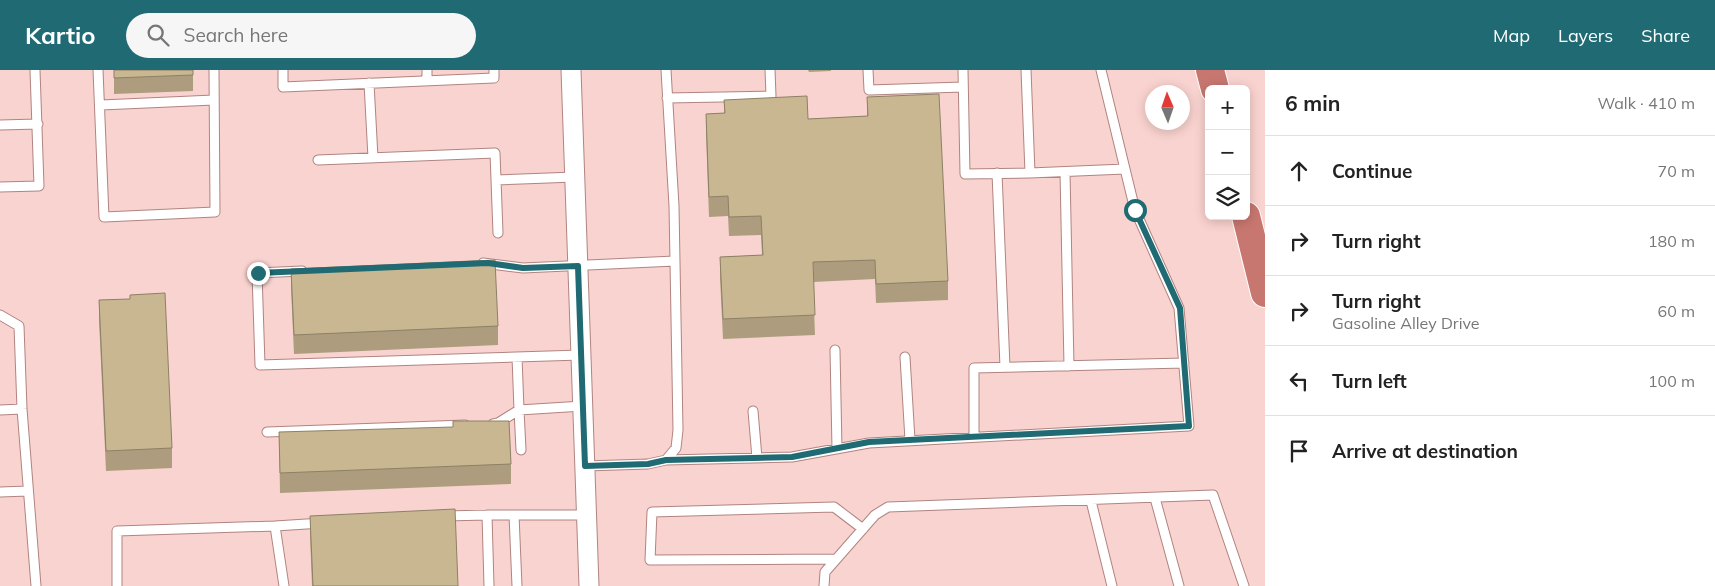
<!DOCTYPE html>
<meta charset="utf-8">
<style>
body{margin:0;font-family:Mulish,sans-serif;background:#f6f6f6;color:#222}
.controls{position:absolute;right:15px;top:15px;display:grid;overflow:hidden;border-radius:8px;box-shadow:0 2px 12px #0003}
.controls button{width:45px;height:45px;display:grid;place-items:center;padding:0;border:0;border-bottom:1px solid #e0e0e0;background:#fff;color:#222;font:25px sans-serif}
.compass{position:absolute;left:1145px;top:15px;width:45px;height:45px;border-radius:50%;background:#fff;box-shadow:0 2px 12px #0003;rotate:358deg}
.stop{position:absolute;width:15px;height:15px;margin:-11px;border:4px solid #1f6a73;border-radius:50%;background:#fff}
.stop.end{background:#1f6a73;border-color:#fff;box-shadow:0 1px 5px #0008}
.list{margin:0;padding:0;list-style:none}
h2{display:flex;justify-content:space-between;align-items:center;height:65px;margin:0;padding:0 20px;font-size:21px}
h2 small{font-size:16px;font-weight:400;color:#767676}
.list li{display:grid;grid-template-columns:32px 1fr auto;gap:15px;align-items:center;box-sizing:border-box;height:70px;padding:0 20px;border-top:1px solid #e0e0e0}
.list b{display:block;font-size:19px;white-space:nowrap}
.list p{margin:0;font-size:16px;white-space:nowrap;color:#767676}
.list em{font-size:16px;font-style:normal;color:#767676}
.icon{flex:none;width:28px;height:28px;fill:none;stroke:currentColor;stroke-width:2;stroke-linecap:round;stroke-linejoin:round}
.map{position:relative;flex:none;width:1265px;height:516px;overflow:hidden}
header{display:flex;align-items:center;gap:30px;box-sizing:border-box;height:70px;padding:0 25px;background:#1f6a73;color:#fff}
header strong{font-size:24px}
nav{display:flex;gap:28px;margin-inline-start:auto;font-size:18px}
.search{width:350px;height:45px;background:#f6f6f6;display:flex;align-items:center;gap:12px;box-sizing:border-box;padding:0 18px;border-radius:28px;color:#767676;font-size:19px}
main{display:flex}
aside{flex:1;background:#fff}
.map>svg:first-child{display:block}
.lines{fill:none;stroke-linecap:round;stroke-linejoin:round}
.service-casing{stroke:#b08480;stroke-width:11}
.minor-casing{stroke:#b08480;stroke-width:21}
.motorway-casing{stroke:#fff;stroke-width:30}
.service{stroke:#fff;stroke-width:9}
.minor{stroke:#fff;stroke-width:19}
.motorway{stroke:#c87770;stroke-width:28}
.wall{fill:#ad9d7e}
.building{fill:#c9b792;stroke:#8d8066}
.route{stroke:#1f6a73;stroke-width:6}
</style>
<header>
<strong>Kartio</strong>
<div class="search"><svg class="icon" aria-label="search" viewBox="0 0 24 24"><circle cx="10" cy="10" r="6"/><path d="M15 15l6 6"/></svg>Search here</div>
<nav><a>Map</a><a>Layers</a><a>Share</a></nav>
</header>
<main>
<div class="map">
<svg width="1265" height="516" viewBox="0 0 1265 516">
<rect width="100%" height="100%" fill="#f9d3cf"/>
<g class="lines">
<defs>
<path id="service" d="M98 0 104 147 215 142 214 0
M283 0V17L494 8V0
M427 0V11
M868 0 869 20 963 17
M963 0 965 104 1030 103
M1026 0 1030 103 1125 99 1101 0
M369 13 373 88
M667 28 771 26 770 0
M101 35 214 30
M0 55 38 54
M318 90 495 83 498 163
M1065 102 1069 296
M997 103 1005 297
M496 110 575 107
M0 117 39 116 35 0
M483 193 523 198 675 191
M302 201 257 203 260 295 581 285
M0 245 19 256 22 339 36 516
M835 280 837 379
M905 287 910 370
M0 340 22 339
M753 341 757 388
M493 354 498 353 519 340 517 287
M267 362 465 355
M974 367V298L1184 293
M521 380 519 340 583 336
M666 390 792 387 869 373 1189 356 1179 238 1135 140 1125 99
M585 396 648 394 666 390 676 378 678 360 674 136 666 0
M0 422 28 421
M1155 428 1179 516
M1091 431 1112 516
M514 445 517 516
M445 446 487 445
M275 456 322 453
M836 489 650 490 652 442 834 437 863 459
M117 516V461L275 456 284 516
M489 516 487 445H587
M824 516 825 502 875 445 888 437 1213 425 1244 516"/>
<path id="minor" d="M571 0 589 516"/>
<path id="motorway" d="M1210 0 1215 19
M1246 146 1265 223"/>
</defs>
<use href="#service" class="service-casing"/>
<use href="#minor" class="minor-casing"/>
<use href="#motorway" class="motorway-casing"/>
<use href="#service" class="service"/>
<use href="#minor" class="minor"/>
<use href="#motorway" class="motorway"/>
</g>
<path class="wall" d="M114 0H193V21L114 24Z
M808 0H831V1L809 2Z
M867 27 948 211V230L876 233 875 209 813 212 815 265 723 269 720 207V187L762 185 761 165 729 166 728 146 709 147 706 63V44L724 43V30L808 49 867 46Z
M291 199 498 256V275L294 284 291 218Z
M99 230 172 378V398L106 401 99 250Z
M279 362 511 394V414L280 423Z
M310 446 458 516H312L310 465Z"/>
<path class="building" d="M114 0H193V5L114 8Z
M939 24 948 211 876 214 875 190 813 192 815 245 723 249 720 187 763 185 761 146 729 147 728 126 709 127 706 44 725 43 724 30 807 26 808 49 868 46 867 27Z
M495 190 498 256 294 265 291 199Z
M165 223 172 378 106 381 99 230 130 229V225Z
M453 351H509L511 394 280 403 279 362 453 357Z
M455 439 458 516H313L310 446Z"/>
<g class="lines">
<path class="route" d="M258 203 488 193 523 198 578 196 585 396 648 394 666 390 792 387 869 372 1189 356 1180 238 1135 140"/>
</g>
</svg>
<div class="controls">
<button>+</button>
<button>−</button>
<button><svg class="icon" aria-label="layers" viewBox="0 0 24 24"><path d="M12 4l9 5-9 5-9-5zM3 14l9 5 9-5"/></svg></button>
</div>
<svg class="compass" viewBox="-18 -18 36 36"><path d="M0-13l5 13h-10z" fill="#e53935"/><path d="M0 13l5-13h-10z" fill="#767676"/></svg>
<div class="stop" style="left:1135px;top:140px"></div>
<div class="stop end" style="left:258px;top:203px"></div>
</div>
<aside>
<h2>6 min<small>Walk · 410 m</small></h2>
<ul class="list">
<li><svg class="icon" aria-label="ahead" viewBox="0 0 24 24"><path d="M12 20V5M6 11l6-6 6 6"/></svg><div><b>Continue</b></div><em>70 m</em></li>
<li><svg class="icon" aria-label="right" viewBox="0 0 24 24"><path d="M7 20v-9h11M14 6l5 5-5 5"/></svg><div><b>Turn right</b></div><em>180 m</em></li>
<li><svg class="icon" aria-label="right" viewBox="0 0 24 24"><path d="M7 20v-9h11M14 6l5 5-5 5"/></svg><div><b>Turn right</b><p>Gasoline Alley Drive</p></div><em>60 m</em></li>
<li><svg class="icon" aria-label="left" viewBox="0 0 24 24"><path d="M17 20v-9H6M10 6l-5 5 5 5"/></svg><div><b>Turn left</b></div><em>100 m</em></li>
<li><svg class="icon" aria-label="arrive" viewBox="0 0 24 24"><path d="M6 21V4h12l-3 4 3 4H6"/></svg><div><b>Arrive at destination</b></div></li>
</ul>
</aside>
</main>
